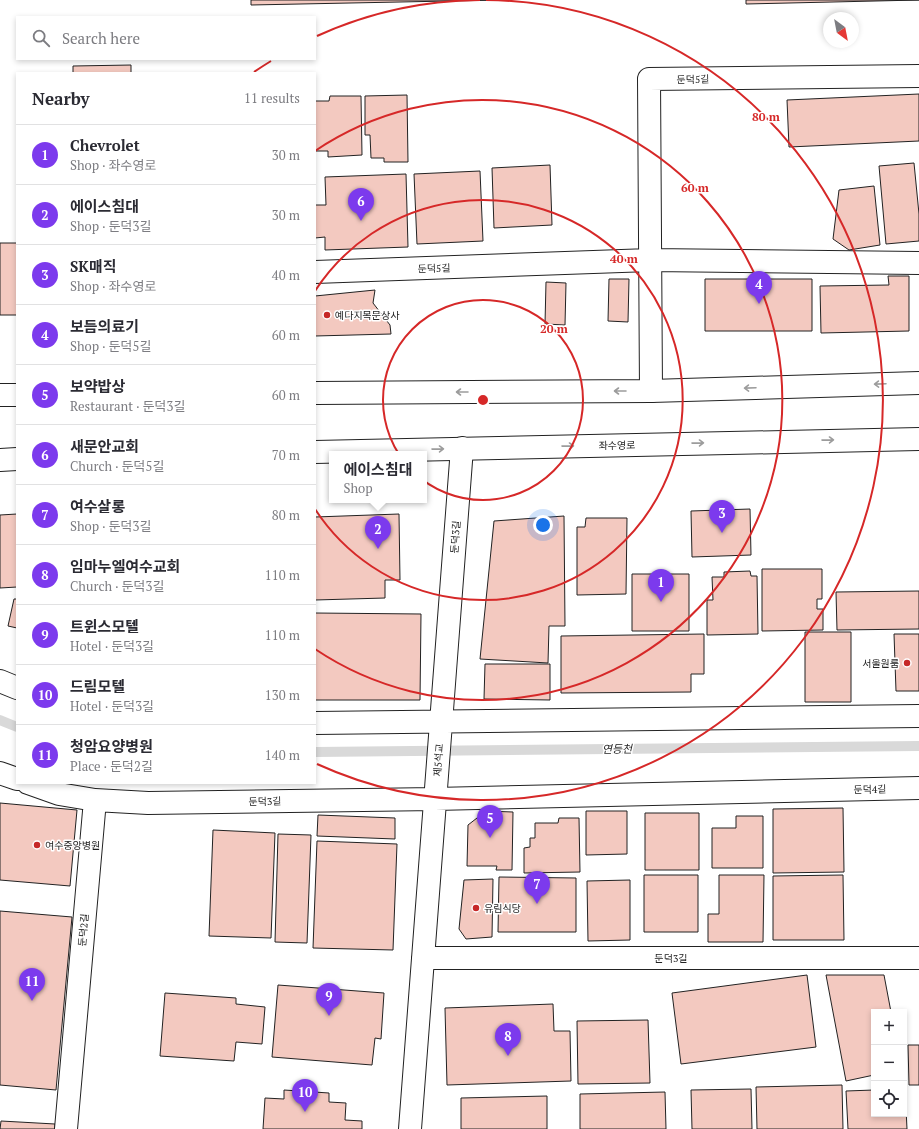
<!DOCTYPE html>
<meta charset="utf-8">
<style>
body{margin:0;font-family:"PT Serif","Noto Sans KR",serif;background:#f7f7f7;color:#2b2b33}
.controls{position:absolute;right:12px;bottom:12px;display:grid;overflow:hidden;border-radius:0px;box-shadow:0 2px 6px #0003}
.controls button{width:36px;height:36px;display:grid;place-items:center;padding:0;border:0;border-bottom:1px solid #e1e1e2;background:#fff;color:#2b2b33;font:20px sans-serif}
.compass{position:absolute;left:823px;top:12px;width:36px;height:36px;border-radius:50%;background:#fff;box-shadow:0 2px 6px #0003;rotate:148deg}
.you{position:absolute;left:543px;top:525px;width:14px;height:14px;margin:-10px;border:3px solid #fff;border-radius:50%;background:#1a73e8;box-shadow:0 0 0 6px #1a73e833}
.badge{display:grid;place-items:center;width:26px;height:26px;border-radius:50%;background:#7c3aed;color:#fff;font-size:13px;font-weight:700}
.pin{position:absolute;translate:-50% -33px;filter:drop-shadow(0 1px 2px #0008)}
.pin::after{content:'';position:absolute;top:21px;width:14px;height:12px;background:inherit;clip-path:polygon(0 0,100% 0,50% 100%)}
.popup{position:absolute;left:329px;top:451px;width:98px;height:52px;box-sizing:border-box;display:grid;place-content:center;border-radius:0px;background:#fff;filter:drop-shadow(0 1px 3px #0005);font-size:13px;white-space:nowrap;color:#7c7c81}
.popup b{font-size:15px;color:#2b2b33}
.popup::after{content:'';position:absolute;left:50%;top:100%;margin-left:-8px;border:8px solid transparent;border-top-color:#fff}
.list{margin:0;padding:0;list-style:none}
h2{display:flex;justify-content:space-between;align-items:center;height:52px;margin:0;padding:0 16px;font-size:17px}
h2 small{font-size:13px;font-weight:400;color:#7c7c81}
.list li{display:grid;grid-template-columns:26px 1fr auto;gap:12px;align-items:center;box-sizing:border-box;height:60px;padding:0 16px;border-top:1px solid #e1e1e2}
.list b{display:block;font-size:15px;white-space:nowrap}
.list p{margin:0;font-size:13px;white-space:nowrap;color:#7c7c81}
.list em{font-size:13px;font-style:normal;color:#7c7c81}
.icon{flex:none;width:22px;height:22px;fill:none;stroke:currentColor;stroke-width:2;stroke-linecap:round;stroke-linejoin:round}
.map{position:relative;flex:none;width:919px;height:1129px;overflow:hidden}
.search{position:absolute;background:#fff;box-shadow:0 2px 6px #0003;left:16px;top:16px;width:300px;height:44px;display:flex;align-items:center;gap:10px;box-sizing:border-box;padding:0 14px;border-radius:0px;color:#7c7c81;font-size:15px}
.panel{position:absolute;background:#fff;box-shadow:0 2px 6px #0003;left:16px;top:72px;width:300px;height:712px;border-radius:0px}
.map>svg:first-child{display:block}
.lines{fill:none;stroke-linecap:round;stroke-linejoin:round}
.stream{stroke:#d9d9d9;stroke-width:10}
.building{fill:#f3c9c0;stroke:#222}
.street-casing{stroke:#222;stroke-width:24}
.primary-casing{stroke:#222;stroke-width:24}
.street{stroke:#fff;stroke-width:22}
.primary{stroke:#fff;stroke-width:22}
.oneway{stroke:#9c9c9c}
.ring{fill:none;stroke:#d62828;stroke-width:2}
.poi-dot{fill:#c62828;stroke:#fff;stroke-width:1.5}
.labels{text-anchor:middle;stroke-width:3;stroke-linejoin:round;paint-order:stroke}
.street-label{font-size:10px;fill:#222;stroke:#fff}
.poi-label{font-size:10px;fill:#222;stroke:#fff;text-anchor:start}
.water-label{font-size:11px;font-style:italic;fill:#222;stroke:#fff}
.centre{fill:#d62828;stroke:#fff;stroke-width:2}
.ring-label{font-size:12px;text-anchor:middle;font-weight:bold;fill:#d62828;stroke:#fff;stroke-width:3;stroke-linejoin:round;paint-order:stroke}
</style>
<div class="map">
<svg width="919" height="1129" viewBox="0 0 919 1129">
<rect width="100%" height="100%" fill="#fff"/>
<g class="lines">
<path class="stream" d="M0 720 17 727
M315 752 919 746"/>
</g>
<path class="building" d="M251 0H499L251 5Z
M746 0H919L746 4Z
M131 65V73H73V66Z
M919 94V141L789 147 787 100Z
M407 95 408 162H384V158H371L370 135H365V96Z
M330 96H361L362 155 328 157V151H315V101H329Z
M914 163 919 214V241L886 244 879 166Z
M550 165 552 225 494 228 492 168Z
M480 171 483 241 417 244 414 174Z
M406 174 408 247 325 250V237L315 238V205H326L325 177Z
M874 186 880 245 849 250 833 239 839 190Z
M0 243H17V315H0Z
M888 276H909V331L821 333 820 286 889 285Z
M609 279H629L628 322 608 321Z
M705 279H812V331H705Z
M546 282 566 283 565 325 545 324Z
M375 290 373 303 390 325 391 334 315 336V296Z
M750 509 751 555 692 557 691 511Z
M17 514V587L0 588V515Z
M399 514 400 580H385V598L315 600V517Z
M564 516 565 626H549L548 663 480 659 494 521Z
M586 518H627L626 594 577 595V527H585Z
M762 569H822V599H817V609H823V630L762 631Z
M750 571 751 576H757L758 634 707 635V600H713L712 577H724V572Z
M632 574H689V631H632Z
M919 591V629L837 630 836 592Z
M14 599H17V628L8 626Z
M315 613 421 614 420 700H315Z
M805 632H851V702H805Z
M704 634V674H691V692L561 693V636Z
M894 634H919V691H896Z
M485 664H550V700L484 699Z
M0 803 77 810 70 886 0 880Z
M843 808 844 872 773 873V809Z
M486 811 513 812 512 870H496L497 866H467L468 825Z
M586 811H627V854L586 855Z
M645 813H699V870H645Z
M318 815 395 818V839L317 836Z
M736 816H763V868H712V828H736Z
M559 818H579L580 872 524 873V848L530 847V838H535V823H558Z
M213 830 275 833 271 938 209 936Z
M278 834 311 835 307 943 275 942Z
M317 841 397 844 393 950 313 948Z
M644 875H698V932H644Z
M719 875H764L763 942H708V914H719Z
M843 875 844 940H773V876Z
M499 877 576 878V932H498Z
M493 879 492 937 466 939 459 929 464 880Z
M630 880V940L588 941 587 881Z
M0 911 72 917 56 1090 0 1085Z
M807 975 816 1047 681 1064 672 993Z
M826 975H884L891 1012H874V1075L846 1081Z
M278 985 384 993 381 1039 375 1038 372 1065 272 1057Z
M165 993 236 998V1004L265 1007 262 1044 236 1042 234 1061 160 1056Z
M553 1004 554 1031H570L571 1081 447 1085 445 1008Z
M648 1020 650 1083 578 1084 577 1021Z
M908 1045H919V1085H909Z
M842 1085 843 1129H757L756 1087Z
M905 1088 907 1129H848L846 1091 874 1090V1114H904V1089Z
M751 1089 752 1129H692L691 1090Z
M284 1090 329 1093V1102L346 1103 345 1120 362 1121V1129H263L265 1098 284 1099Z
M665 1092 666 1129H580V1094Z
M547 1096V1129H461V1098Z
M1 1121 55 1124V1129H0Z"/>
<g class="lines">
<defs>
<path id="street" d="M315 272 650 260 919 263
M651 391 649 79 919 76
M0 681 17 688
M315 723 919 716
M0 773 17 779
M28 783 59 794 95 800 66 1129
M95 800 148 803 435 799 919 788
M423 958H919
M410 1129 462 448"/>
<path id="primary" d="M315 393 651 391 919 383
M0 395H17
M315 452 919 439
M0 460 17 459"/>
</defs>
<use href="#street" class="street-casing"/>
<use href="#primary" class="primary-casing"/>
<use href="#street" class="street"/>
<use href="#primary" class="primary"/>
</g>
<defs><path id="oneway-shaft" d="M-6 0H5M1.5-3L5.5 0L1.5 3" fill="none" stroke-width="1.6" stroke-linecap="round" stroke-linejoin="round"/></defs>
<g class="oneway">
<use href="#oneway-shaft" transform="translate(880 384) rotate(178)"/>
<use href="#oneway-shaft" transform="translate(750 388) rotate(178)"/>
<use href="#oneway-shaft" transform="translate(620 391) rotate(180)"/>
<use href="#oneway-shaft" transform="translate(462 392) rotate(180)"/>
<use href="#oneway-shaft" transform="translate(828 440) rotate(-1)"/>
<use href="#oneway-shaft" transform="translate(698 443) rotate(-1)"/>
<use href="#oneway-shaft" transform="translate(568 446) rotate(-1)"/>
<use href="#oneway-shaft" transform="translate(438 449) rotate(-1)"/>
</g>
<g class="ring">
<circle cx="483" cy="400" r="100"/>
<path d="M315 291A200 200 0 1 1 315 509"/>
<path d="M315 151A300 300 0 1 1 315 649"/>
<path d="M254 72A400 400 0 0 1 271 61M317 36A400 400 0 0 1 480 0M486 0A400 400 0 1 1 317 764"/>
</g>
<g class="poi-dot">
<circle cx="327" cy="315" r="4"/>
<circle cx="907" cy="663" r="4"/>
<circle cx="37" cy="845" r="4"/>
<circle cx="476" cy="908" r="4"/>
</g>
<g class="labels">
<g class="street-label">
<text transform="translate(693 79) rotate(-1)" y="4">둔덕5길</text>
<text transform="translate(434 268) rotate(-2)" y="4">둔덕5길</text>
<text transform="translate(617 445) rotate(-1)" y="4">좌수영로</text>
<text transform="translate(455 537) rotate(-86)" y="4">둔덕3길</text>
<text transform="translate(438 760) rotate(-86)" y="4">제5석교</text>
<text transform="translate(870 789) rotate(-1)" y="4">둔덕4길</text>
<text transform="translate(265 801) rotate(-1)" y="4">둔덕3길</text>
<text transform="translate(83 930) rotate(-85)" y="4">둔덕2길</text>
<text x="671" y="962">둔덕3길</text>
</g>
<g class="poi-label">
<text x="335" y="319">예다지목문상사</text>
<text x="899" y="667" text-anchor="end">서울원룸</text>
<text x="45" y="849">여수중앙병원</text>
<text x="484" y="912">유림식당</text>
</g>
<g class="water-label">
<text transform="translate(617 749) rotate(-1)" y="4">연등천</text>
</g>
</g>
<circle cx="483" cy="400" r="6" class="centre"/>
<g class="ring-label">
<text x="766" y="121">80 m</text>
<text x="695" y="192">60 m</text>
<text x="624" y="263">40 m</text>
<text x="554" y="333">20 m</text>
</g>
</svg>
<div class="controls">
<button>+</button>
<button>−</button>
<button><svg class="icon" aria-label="locate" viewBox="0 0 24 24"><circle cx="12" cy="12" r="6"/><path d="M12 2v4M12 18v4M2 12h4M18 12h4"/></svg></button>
</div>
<svg class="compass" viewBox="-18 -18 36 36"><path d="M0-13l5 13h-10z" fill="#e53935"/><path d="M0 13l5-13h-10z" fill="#7c7c81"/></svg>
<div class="you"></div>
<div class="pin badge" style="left:661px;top:602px">1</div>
<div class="pin badge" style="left:378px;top:549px">2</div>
<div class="popup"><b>에이스침대</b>Shop</div>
<div class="pin badge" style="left:722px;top:533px">3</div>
<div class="pin badge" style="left:759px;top:304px">4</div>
<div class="pin badge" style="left:490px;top:838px">5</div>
<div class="pin badge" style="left:361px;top:221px">6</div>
<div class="pin badge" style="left:537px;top:904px">7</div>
<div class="pin badge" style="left:508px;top:1056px">8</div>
<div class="pin badge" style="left:329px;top:1016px">9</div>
<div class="pin badge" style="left:305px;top:1112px">10</div>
<div class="pin badge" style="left:32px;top:1001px">11</div>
<div class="search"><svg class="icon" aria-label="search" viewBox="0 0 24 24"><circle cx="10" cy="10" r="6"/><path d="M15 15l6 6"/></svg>Search here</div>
<section class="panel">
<h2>Nearby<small>11 results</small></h2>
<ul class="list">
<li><span class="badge">1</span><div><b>Chevrolet</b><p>Shop · 좌수영로</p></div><em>30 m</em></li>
<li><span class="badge">2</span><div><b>에이스침대</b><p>Shop · 둔덕3길</p></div><em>30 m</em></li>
<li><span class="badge">3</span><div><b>SK매직</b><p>Shop · 좌수영로</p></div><em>40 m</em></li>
<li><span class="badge">4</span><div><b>보듬의료기</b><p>Shop · 둔덕5길</p></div><em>60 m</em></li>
<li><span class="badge">5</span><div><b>보약밥상</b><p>Restaurant · 둔덕3길</p></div><em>60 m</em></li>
<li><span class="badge">6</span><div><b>새문안교회</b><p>Church · 둔덕5길</p></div><em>70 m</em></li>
<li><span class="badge">7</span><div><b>여수살롱</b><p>Shop · 둔덕3길</p></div><em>80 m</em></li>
<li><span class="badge">8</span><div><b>임마누엘여수교회</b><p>Church · 둔덕3길</p></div><em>110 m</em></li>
<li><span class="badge">9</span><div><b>트윈스모텔</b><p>Hotel · 둔덕3길</p></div><em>110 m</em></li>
<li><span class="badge">10</span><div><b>드림모텔</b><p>Hotel · 둔덕3길</p></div><em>130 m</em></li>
<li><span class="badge">11</span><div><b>청암요양병원</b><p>Place · 둔덕2길</p></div><em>140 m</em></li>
</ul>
</section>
</div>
